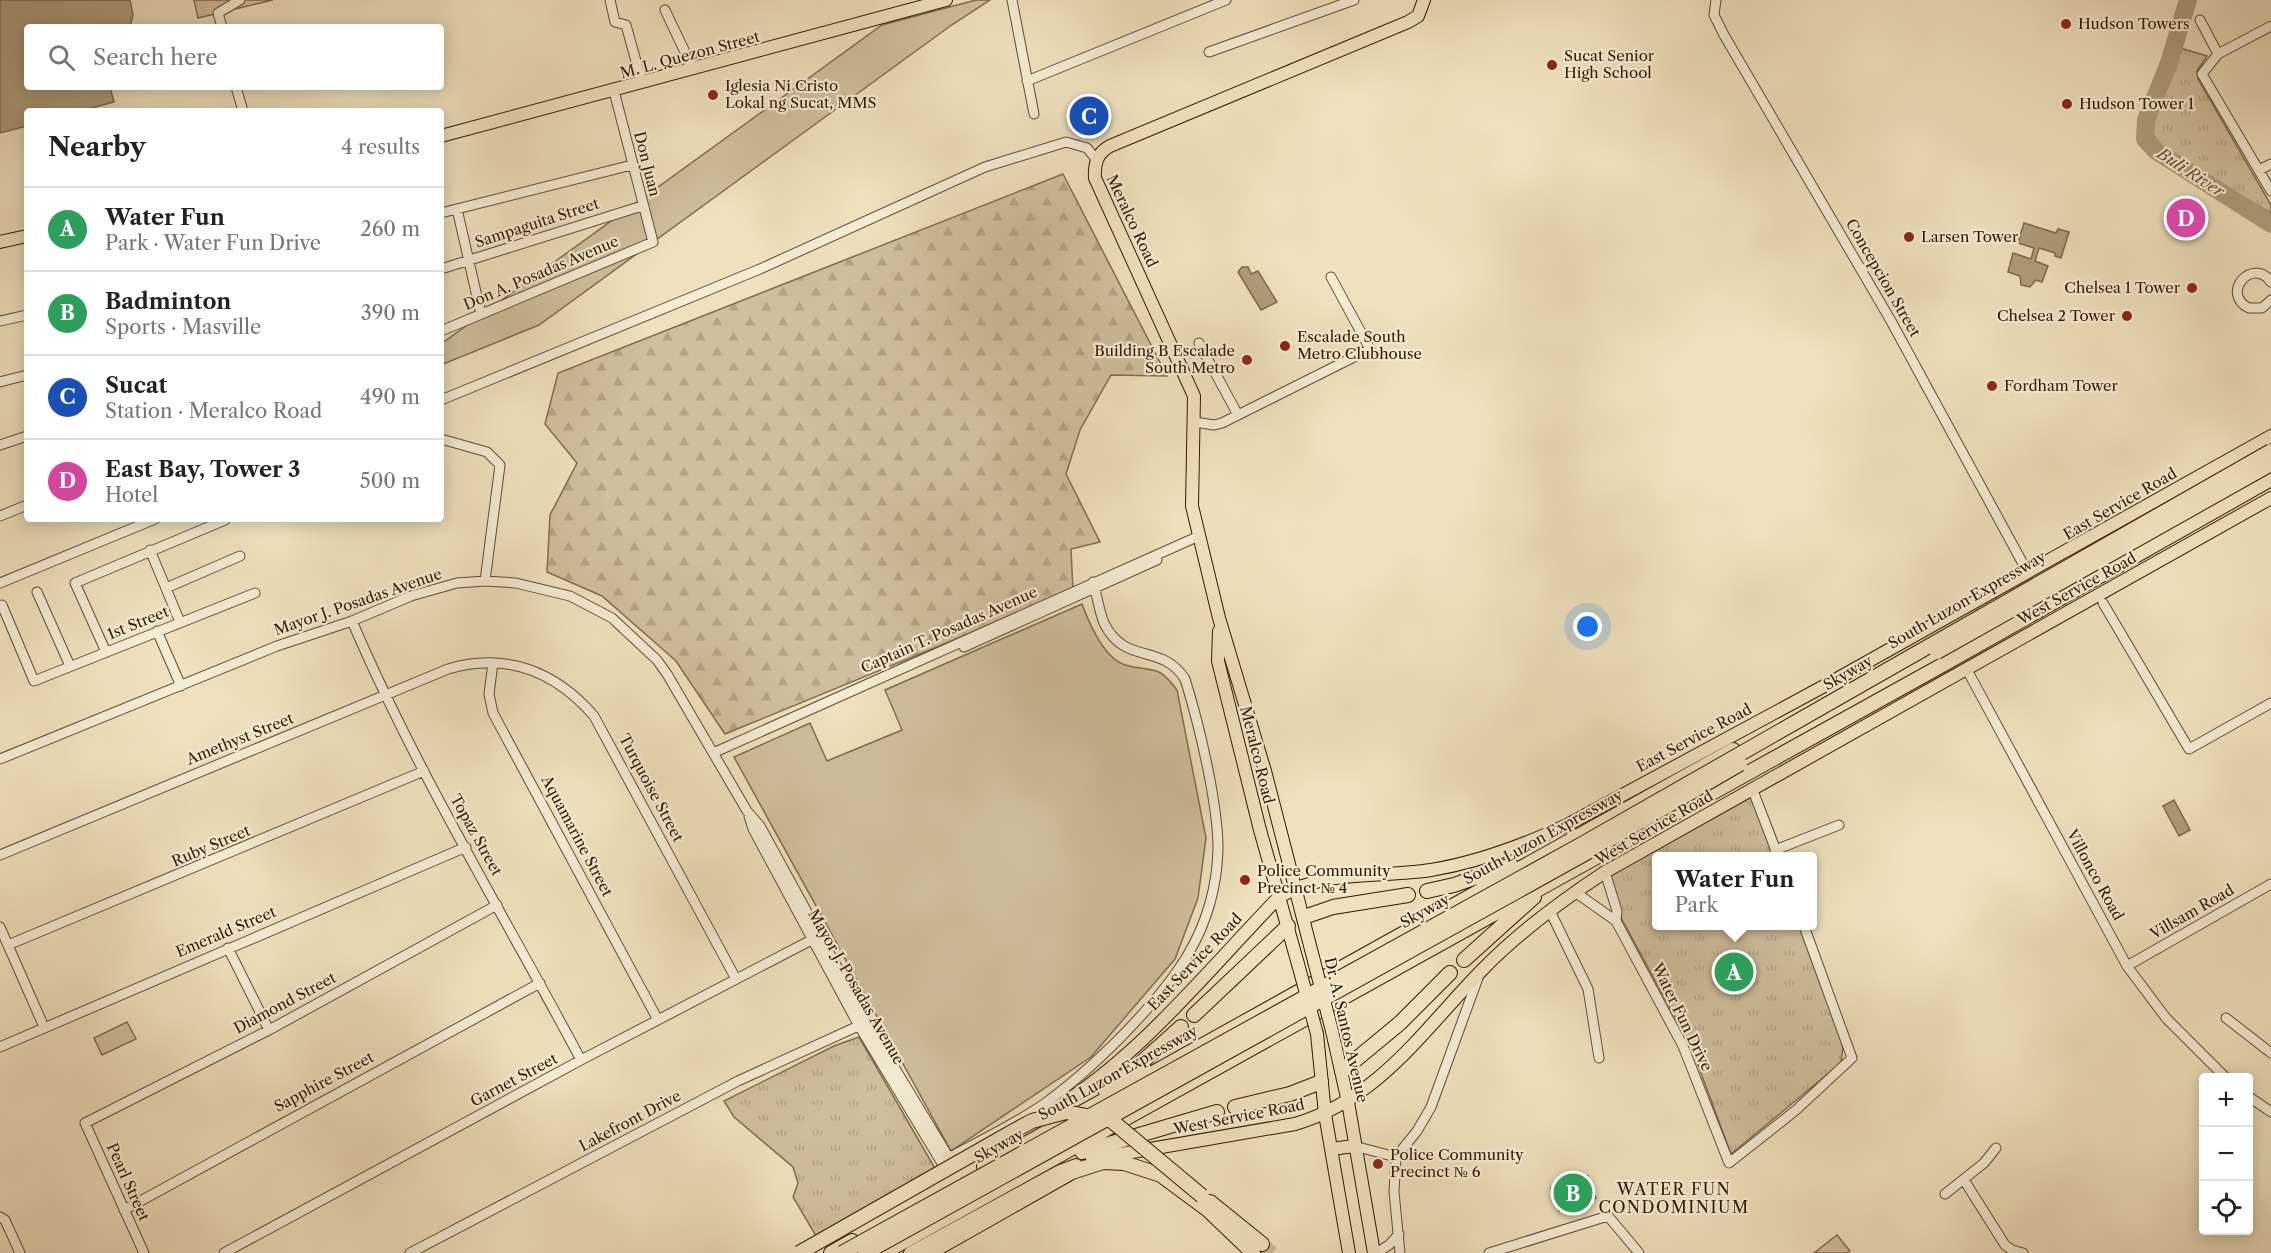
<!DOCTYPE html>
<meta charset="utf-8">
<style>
body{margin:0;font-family:"Libre Caslon Text",serif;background:#f2f2f2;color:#222}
.controls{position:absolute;right:18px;bottom:18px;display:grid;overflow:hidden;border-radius:6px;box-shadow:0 3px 15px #0003}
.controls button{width:54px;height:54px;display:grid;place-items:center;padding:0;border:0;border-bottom:2px solid #e0e0e0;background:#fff;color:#222;font:30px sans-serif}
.you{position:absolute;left:1588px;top:627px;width:21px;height:21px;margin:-15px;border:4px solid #fff;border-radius:50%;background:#1a73e8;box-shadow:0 0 0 9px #1a73e833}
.badge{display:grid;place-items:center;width:39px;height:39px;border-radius:50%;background:#8f2418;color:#fff;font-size:20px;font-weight:700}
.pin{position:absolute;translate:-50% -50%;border:3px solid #fff;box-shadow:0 2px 6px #0006}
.popup{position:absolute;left:1652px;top:852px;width:165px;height:78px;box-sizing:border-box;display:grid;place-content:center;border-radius:6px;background:#fff;filter:drop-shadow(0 2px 4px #0005);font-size:20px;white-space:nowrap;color:#767676}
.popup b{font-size:22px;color:#222}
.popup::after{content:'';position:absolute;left:50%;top:100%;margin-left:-12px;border:12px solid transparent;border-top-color:#fff}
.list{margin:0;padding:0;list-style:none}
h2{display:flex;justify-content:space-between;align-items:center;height:78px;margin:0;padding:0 24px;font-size:26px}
h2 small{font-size:20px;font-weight:400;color:#767676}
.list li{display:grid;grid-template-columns:39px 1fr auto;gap:18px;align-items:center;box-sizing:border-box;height:84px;padding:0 24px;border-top:2px solid #e0e0e0}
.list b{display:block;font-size:22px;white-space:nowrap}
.list p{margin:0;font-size:20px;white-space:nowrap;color:#767676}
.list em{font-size:20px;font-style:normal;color:#767676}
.icon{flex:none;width:33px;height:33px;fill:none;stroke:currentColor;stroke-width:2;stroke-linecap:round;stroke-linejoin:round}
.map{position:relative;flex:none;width:2271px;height:1253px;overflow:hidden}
.search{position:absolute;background:#fff;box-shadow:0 3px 15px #0003;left:24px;top:24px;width:420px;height:66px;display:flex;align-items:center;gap:15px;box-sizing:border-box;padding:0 21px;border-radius:6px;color:#767676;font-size:22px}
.panel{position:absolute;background:#fff;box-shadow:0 3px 15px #0003;left:24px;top:108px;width:420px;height:414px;border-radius:6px}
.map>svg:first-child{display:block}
.grass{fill:#cfbf9e;stroke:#826c4f;stroke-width:1.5}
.forest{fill:url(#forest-firs);stroke:#826c4f;stroke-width:1.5}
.park{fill:url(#park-tufts);stroke:#826c4f;stroke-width:1.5}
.water{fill:#af9d7d;stroke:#7e684b;stroke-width:1.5}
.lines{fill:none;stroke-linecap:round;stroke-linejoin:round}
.river{stroke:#af9d7d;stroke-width:18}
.highway-tunnel{stroke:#cab998;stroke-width:14;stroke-dasharray:14 7;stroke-linecap:butt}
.minor-casing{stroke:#634b30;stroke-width:11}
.major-casing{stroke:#341900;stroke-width:14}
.highway-casing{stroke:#341900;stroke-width:16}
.minor{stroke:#f5ecd5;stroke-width:9}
.major{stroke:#efe1be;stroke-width:12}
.highway{stroke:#efe1be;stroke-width:14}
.major-bridge-casing{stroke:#341900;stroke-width:14;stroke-linecap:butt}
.highway-bridge-casing{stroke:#341900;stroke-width:16;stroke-linecap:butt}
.major-bridge{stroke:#efe1be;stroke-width:12}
.highway-bridge{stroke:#efe1be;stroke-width:14}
.poi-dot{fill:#8f2418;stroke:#f5ecd5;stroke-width:2}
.labels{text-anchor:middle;stroke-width:4.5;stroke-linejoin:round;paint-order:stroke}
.poi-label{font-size:15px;fill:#341900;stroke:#f5ecd5;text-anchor:start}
.street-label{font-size:15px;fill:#341900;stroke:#f5ecd5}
.water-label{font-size:16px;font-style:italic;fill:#654e32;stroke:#f5ecd5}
.neighbourhood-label{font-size:16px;letter-spacing:1.5px;fill:#341900;stroke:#f5ecd5}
</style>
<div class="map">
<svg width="2271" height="1253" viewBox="0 0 2271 1253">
<defs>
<pattern id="forest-firs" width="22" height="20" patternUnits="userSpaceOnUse" patternTransform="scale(1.5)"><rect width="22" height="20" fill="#cfbf9e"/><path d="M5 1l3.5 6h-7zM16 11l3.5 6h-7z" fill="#b2a486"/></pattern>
<pattern id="park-tufts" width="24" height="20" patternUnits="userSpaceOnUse" patternTransform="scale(1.5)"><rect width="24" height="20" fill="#cfbf9e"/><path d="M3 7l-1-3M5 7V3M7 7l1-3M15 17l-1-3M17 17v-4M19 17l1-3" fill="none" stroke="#b2a486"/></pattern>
</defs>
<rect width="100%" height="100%" fill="#efe1be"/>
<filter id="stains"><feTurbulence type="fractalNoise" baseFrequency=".00333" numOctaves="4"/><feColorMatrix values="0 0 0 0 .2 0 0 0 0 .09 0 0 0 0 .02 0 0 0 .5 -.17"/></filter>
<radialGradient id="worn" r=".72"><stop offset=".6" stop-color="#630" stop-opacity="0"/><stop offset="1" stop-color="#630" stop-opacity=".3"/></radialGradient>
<path class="grass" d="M976 0H990L953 24 539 325 441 365V344L882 25Z
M1082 604C1089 623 1104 658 1125 665 1153 673 1156 662 1177 690L1206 838 1198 898 1175 959 1091 1057 951 1151 734 757 810 723 827 761 902 730 885 690Z
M127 1022 136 1039 102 1055 94 1038Z
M1588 1176 1596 1198 1559 1211 1551 1188Z
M1837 1235 1850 1251 1847 1253H1814Z"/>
<path class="forest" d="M1063 174 1167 376 1111 375 1080 430 1066 474 1100 542 1071 549 1073 591 725 734 676 661 602 596 547 572 550 515 577 463 545 424 558 373Z"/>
<path class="park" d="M194 0H273L198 18Z
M2177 47 2207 56 2197 71 2198 79 2271 205V213L2164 153 2150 129Z
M1751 797 1774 856H1656V926H1800L1843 1046 1841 1063 1731 1154 1692 1049 1618 912 1610 872Z
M859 1037 936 1170 816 1236 793 1197 798 1183 793 1167 734 1117 724 1101 834 1046Z"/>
<path class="water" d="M0 0H130L133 15 130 27H27V87H110L114 102 80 111H27V126L0 133Z
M2024 223 2056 233 2058 229 2069 232 2061 258 2055 256V253L2039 248 2035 261 2048 266 2042 282 2036 280 2030 287 2021 285 2020 276 2008 272 2013 253 2031 259 2034 248 2018 243Z
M1242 267H1248L1251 274 1258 271 1277 302 1261 310 1238 272Z
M2174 800 2190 830 2179 836 2163 806Z"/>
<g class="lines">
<path class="river" d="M2188 0 2169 63 2146 120 2145 139 2156 151 2271 224"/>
<path class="highway-tunnel" d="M1262 1244 1272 1253"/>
<defs>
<path id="minor" d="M610 0 615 22 626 25 642 83
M1012 0 1034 114
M1716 0 1714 15 1724 35 1891 321 2028 573
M665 10 693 69
M2200 20 2218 54
M2271 26 2218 54 2202 74 2271 191
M222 27 218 13 240 0
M1209 52 1354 0
M1027 81 1226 0
M236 87 243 111
M2259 170 2271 164
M457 209 481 314
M441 213 632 165
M441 269 642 206
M2271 282C2252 256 2220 294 2249 308H2262L2271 300
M0 321 27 315
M441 331 653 242 614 91
M1199 343 1238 415
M0 382 27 375
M441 400 760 269 985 167 1066 142 1087 148 1096 159
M1195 422 1214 425 1222 423 1370 349 1331 277
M441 439 487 452 500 465 485 581
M0 445 27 436
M0 516 27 505
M150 550 180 622
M0 583 155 519
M166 588 240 556
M37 592 70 666
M2103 603 2189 749 2271 703
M2 605 34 681 255 593
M352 621C417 773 504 915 581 1060
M157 631 181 686
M964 647 1157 560
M106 652 75 583 225 520
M493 663 489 694 493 713 658 1020
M1966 668 2127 966 2166 1018 2226 1078
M713 753 1199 536
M0 759 277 646 352 621 411 596 457 583 485 581 516 583 570 596 612 618 657 660 667 674 747 811 760 826 867 1022 951 1161
M1752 788 1778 856
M749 816 753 829 859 1026 943 1165
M1775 850 1839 825
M0 855 448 669C506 652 555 671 594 716L736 979
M1605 872 1617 911 1616 921
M1575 892 1616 921 1683 1046 1729 1163 1796 1110 1852 1058 1804 926
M1550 911 1588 989 1599 1058
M0 927 44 1027
M8 945 424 771
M228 948 269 1030
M2127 966 2271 884
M2226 1018 2271 1053
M0 1047 466 847
M2248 1096 2271 1112
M1354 1146 1396 1157
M941 1162C975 1143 1012 1126 1044 1104 1072 1084 1096 1062 1120 1038 1174 983 1216 931 1218 849 1218 803 1199 724 1185 679 1161 642 1125 666 1104 623 1099 611 1097 595 1093 582
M1964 1180 2005 1245 2012 1250 2023 1253
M1945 1194 1984 1163 1996 1148
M124 1210 540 983
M0 1217 5 1220 20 1253
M144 1253 85 1123 269 1030 497 905
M224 1253 581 1060 819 936
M410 1253 738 1081 867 1022
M1376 1253 1389 1245 1399 1234
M1400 1253 1394 1192 1396 1157 1417 1131 1431 1107 1478 978
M1489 1253 1608 1216 1639 1253"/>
<path id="major" d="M441 136 946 0
M0 242 27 236
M1219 631 1218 661 1260 830 1298 964
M1314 961 1265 771 1219 618 1192 506 1194 396 1095 178C1094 164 1097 153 1110 146L1408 22 1418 16 1424 0
M1332 1031 1348 1102 1374 1253
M1317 1034 1325 1114 1349 1253
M1044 1115C1136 1062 1205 973 1279 897 1325 869 1380 878 1431 870 1479 862 1524 845 1567 825L1826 685 2271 436
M1331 1149 1354 1146
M948 1157H969
M1092 1159 1295 1124C1379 1099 1424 1029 1483 969 1519 932 1561 901 1605 872L2271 498
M910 1253 1060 1171 1076 1165"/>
<path id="highway" d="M1427 891 1454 885 1511 865
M1304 917 1333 907 1408 895
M1464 960 1534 897
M1194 1015 1288 926
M1342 1071 1400 1023 1450 973
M1105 1090 1132 1071 1181 1027
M1235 1107 1290 1094 1321 1082
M1082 1152 1217 1112
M984 1167 1733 750
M1210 1202 1262 1244
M831 1253 852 1241
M883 1253 1946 663 2271 479
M929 1253 1072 1172 1103 1162 1124 1163 1161 1175 1207 1209 1253 1253"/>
</defs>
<use href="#minor" class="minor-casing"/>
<use href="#major" class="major-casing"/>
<use href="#highway" class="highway-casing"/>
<use href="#minor" class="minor"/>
<use href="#major" class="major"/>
<use href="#highway" class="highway"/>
<defs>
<path id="major-bridge" d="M1314 961 1332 1031
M1298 964 1317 1034"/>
<path id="highway-bridge" d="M1937 652 2271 464
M799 1253 1010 1133 1032 1121 1066 1112 1112 1121 1202 1196
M842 1253 1584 843 2271 451
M865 1253 1588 852 1740 764"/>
</defs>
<use href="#major-bridge" class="major-bridge-casing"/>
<use href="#highway-bridge" class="highway-bridge-casing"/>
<use href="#major-bridge" class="major-bridge"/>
<use href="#highway-bridge" class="highway-bridge"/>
</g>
<g class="poi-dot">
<circle cx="2066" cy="24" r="6"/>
<circle cx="1552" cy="65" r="6"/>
<circle cx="713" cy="95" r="6"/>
<circle cx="2067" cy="104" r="6"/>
<circle cx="1909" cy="237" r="6"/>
<circle cx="2192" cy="288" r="6"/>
<circle cx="2127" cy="316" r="6"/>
<circle cx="1285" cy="346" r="6"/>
<circle cx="1247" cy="360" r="6"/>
<circle cx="1992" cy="386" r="6"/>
<circle cx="1245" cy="880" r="6"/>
<circle cx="1378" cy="1164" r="6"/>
</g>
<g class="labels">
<g class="poi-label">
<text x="2078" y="29">Hudson Towers</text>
<text x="1564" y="61">Sucat Senior<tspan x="1564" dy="17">High School</tspan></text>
<text x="725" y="91">Iglesia Ni Cristo<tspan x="725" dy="17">Lokal ng Sucat, MMS</tspan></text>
<text x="2079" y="109">Hudson Tower 1</text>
<text x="1921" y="242">Larsen Tower</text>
<text x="2180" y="293" text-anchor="end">Chelsea 1 Tower</text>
<text x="2115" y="321" text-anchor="end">Chelsea 2 Tower</text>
<text x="1297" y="342">Escalade South<tspan x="1297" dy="17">Metro Clubhouse</tspan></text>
<text x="1235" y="356" text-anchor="end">Building B Escalade<tspan x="1235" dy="17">South Metro</tspan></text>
<text x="2004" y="391">Fordham Tower</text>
<text x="1257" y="876">Police Community<tspan x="1257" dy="17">Precinct № 4</tspan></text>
<text x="1390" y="1160">Police Community<tspan x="1390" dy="17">Precinct № 6</tspan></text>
</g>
<g class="street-label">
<text transform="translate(690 55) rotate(-15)" y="5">M. L. Quezon Street</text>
<text transform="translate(647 164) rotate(76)" y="5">Don Juan</text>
<text transform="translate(1132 221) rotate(65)" y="5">Meralco Road</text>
<text transform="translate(537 223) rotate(-18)" y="5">Sampaguita Street</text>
<text transform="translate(541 273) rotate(-23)" y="5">Don A. Posadas Avenue</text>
<text transform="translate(1883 278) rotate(60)" y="5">Concepcion Street</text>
<text transform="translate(2120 504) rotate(-30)" y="5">East Service Road</text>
<text transform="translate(2077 589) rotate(-29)" y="5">West Service Road</text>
<text transform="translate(1967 600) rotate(-30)" y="5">South Luzon Expressway</text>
<text transform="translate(358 602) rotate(-19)" y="5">Mayor J. Posadas Avenue</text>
<text transform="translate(138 623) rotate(-22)" y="5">1st Street</text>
<text transform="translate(949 630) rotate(-24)" y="5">Captain T. Posadas Avenue</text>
<text transform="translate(1848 673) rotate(-30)" y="5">Skyway</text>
<text transform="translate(1694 738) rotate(-28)" y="5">East Service Road</text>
<text transform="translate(240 739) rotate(-22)" y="5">Amethyst Street</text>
<text transform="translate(1257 755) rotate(76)" y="5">Meralco Road</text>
<text transform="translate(651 788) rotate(62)" y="5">Turquoise Street</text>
<text transform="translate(1654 828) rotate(-30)" y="5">West Service Road</text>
<text transform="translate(476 835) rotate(61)" y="5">Topaz Street</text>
<text transform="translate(577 836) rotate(62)" y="5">Aquamarine Street</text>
<text transform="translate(1543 837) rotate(-29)" y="5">South Luzon Expressway</text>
<text transform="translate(211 846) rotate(-23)" y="5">Ruby Street</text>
<text transform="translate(2095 875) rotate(61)" y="5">Villonco Road</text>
<text transform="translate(1425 911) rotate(-29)" y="5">Skyway</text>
<text transform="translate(2192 912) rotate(-30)" y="5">Villsam Road</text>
<text transform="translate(226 932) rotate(-23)" y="5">Emerald Street</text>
<text transform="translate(1195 962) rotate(-46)" y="5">East Service Road</text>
<text transform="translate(856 987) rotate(60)" y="5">Mayor J. Posadas Avenue</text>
<text transform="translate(285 1003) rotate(-28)" y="5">Diamond Street</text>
<text transform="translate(1682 1017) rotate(64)" y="5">Water Fun Drive</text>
<text transform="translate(1346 1030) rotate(77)" y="5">Dr. A. Santos Avenue</text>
<text transform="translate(1118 1073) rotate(-29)" y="5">South Luzon Expressway</text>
<text transform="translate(514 1080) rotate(-28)" y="5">Garnet Street</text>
<text transform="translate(324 1082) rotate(-28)" y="5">Sapphire Street</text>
<text transform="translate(1239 1117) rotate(-11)" y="5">West Service Road</text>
<text transform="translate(630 1121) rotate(-28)" y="5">Lakefront Drive</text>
<text transform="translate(999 1146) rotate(-29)" y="5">Skyway</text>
<text transform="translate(128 1182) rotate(66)" y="5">Pearl Street</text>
</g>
<g class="water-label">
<text transform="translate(2191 172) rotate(33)" y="6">Buli River</text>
</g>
<g class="neighbourhood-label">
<text x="1674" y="1195">WATER FUN<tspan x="1674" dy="18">CONDOMINIUM</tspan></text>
</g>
</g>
<rect width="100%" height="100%" filter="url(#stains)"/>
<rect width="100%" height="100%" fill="url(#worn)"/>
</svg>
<div class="controls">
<button>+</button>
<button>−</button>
<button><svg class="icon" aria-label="locate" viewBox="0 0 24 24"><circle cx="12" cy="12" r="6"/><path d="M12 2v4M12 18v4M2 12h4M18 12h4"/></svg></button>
</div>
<div class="you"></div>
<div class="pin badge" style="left:1734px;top:972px;background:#2e9e5b">A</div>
<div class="popup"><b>Water Fun</b>Park</div>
<div class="pin badge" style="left:1573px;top:1193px;background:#2e9e5b">B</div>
<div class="pin badge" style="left:1089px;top:116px;background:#1a4fb4">C</div>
<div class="pin badge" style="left:2186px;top:218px;background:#d1479c">D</div>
<div class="search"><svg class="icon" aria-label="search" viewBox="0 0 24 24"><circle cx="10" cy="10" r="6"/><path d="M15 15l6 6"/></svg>Search here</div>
<section class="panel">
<h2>Nearby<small>4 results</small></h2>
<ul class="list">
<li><span class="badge" style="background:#2e9e5b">A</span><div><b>Water Fun</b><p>Park · Water Fun Drive</p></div><em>260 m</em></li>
<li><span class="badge" style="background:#2e9e5b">B</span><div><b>Badminton</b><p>Sports · Masville</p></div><em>390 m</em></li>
<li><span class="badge" style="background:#1a4fb4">C</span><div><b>Sucat</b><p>Station · Meralco Road</p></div><em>490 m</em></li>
<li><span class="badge" style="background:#d1479c">D</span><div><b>East Bay, Tower 3</b><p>Hotel</p></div><em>500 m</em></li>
</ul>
</section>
</div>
